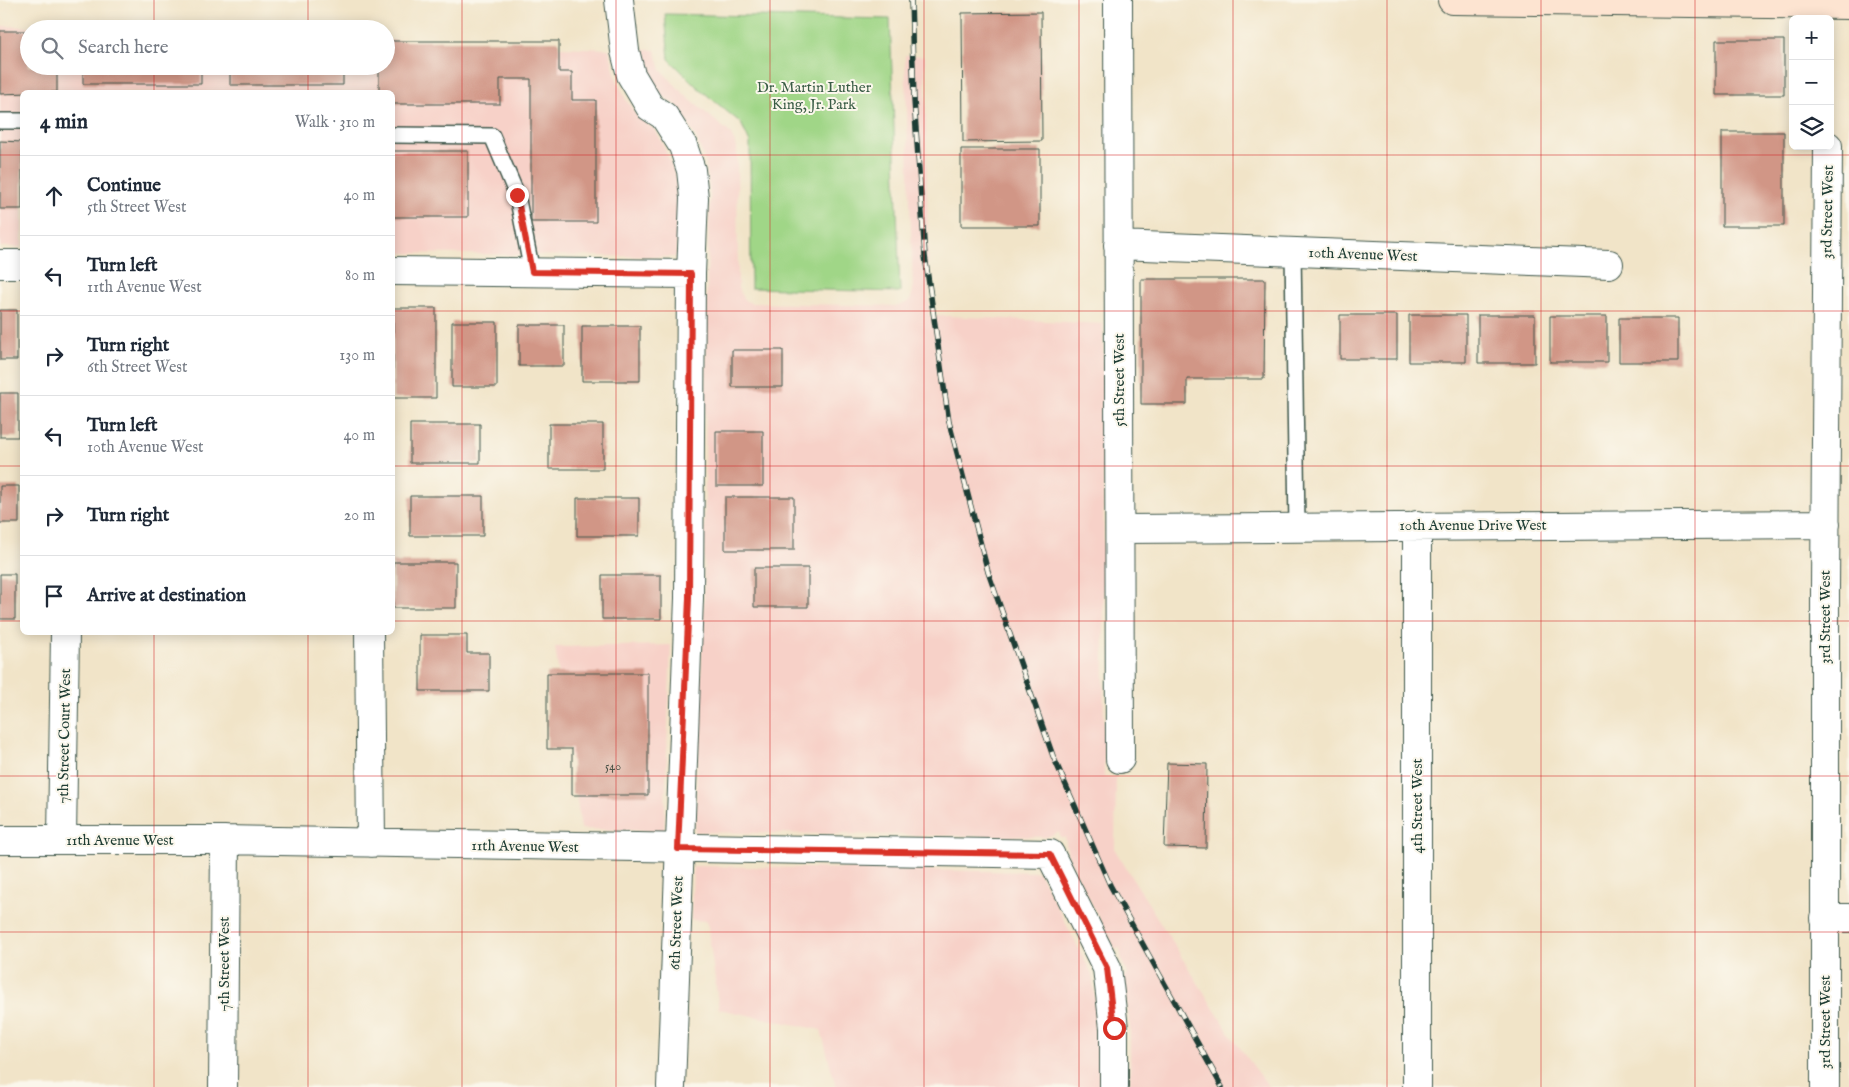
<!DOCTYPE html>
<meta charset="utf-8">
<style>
body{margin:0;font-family:"IM FELL English",serif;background:#f2f2f3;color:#1f2937}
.controls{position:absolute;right:15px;top:15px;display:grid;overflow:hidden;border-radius:8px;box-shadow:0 2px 12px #0003}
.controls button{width:45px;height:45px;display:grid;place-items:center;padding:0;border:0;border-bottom:1px solid #e0e1e3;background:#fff;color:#1f2937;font:25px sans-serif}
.stop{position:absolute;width:15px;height:15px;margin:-11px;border:4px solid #d93025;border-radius:50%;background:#fff}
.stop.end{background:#d93025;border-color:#fff;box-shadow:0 1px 5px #0008}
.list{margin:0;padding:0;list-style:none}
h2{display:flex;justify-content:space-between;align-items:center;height:65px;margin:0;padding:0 20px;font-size:21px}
h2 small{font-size:16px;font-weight:400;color:#747a83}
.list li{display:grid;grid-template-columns:32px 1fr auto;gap:15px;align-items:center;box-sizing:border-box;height:80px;padding:0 20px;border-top:1px solid #e0e1e3}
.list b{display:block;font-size:19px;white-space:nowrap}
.list p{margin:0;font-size:16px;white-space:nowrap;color:#747a83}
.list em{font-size:16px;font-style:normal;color:#747a83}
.icon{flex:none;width:28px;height:28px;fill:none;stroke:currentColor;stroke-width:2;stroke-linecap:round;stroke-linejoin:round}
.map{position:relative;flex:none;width:1849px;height:1087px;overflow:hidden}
.search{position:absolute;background:#fff;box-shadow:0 2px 12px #0003;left:20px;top:20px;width:375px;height:55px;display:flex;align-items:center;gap:12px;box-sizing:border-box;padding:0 18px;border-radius:28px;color:#747a83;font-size:19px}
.panel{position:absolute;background:#fff;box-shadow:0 2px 12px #0003;left:20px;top:90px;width:375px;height:545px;border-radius:8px}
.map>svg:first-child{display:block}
.built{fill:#f7d1c8}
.green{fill:#a0d687;stroke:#608a5e}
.building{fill:#d19686}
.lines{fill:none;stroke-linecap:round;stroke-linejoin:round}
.lane-casing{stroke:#3e564a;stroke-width:18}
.street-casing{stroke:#3e564a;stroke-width:30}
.secondary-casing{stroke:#3e564a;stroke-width:30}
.lane{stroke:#fff;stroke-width:15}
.street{stroke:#fff;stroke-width:28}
.secondary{stroke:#fde4d1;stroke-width:28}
.rail-casing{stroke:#1f3d34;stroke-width:5.5}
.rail{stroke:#fbf7ec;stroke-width:4;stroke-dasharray:11;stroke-linecap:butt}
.route{stroke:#d93025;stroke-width:6}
.grid{fill:none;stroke:#d62828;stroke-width:1;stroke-opacity:0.55}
.labels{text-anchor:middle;stroke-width:4;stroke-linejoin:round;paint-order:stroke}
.number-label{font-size:12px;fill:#4c5348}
.park-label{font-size:15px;fill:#395c45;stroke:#fbf7ec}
.street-label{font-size:15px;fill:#1f3d34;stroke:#fbf7ec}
</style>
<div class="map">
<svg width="1849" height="1087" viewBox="0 0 1849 1087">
<rect width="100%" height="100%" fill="#fbf7ec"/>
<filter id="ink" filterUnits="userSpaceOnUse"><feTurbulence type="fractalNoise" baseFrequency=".02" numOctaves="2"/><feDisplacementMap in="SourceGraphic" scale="10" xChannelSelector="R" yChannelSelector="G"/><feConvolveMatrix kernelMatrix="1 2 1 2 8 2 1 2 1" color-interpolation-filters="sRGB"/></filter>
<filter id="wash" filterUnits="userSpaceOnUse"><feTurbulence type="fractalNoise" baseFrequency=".0096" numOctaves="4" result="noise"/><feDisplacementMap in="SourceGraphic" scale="20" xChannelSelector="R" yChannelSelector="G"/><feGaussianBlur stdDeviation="1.12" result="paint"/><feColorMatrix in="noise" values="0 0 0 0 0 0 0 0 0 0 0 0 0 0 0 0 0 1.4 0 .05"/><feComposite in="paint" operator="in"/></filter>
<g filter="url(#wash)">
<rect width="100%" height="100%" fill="#f1e4c8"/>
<path class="built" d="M0 26 83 29H29V66H386V40L609 49 617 80 626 100 638 117 654 129 660 138 676 175 679 199 676 257 393 253 392 92H22V247H0Z
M641 50H655L661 70 687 97 730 133 737 147 738 288 744 300 751 303 899 306 910 301 913 291 905 55 925 56 929 315 1103 324 1104 776 1116 777 1115 850 1231 1036 1269 1087H1130V1028L1124 977 1128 974 1122 962 1120 948 1115 949 1068 858 1065 837H1060L1059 832 1047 837 695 832 704 598 707 275 710 196 706 164 696 137 676 105 660 94 652 82Z
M671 645 664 831 581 829 555 647Z
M693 866 1039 872 1092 974 1099 1029V1087H836L821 1030 719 1009 707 921 691 920Z"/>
<path class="green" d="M665 14 890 19 900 292 751 288 750 143 741 123 695 85 669 59Z"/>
<g id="blocks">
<path class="building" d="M1041 12 1042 141 963 142 962 13Z
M0 31H29V66H57V92L0 94Z
M1716 40H1784V95H1716Z
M386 41H559V72H572V100H596V222H531V79H500V104H392V92H379V66H386Z
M83 66H201V84H83Z
M230 66H343V85H230Z
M1722 132H1784V226H1722Z
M0 141 22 142V209H0Z
M961 149H1040V226H961Z
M392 151H468V217H392Z
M1141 279H1265L1264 379H1187V404H1141Z
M393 308H436V398H393Z
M0 310H17V360H0Z
M1340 315H1397V359H1340Z
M1409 315H1466V362H1409Z
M1478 315H1535V363H1478Z
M1550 316H1607V362H1550Z
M1619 318H1678V362H1619Z
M452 322H497V387H452Z
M519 325H564V366H519Z
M582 326H640V381H582Z
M732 350H783V387H732Z
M0 393H18V437H0Z
M410 424H480V463H410Z
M549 424H603V469H549Z
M716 431H763V486H716Z
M0 486H19V523H0Z
M410 496H483V536H410Z
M725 497H794V550H725Z
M577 498H639V536H577Z
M393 562H456V608H393Z
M754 568H808V607H754Z
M0 574H15V619H0Z
M602 575H661V619H602Z
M420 635H467V653H489V691H420Z
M547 673H648V795H572V749H547Z
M1167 763 1207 764 1206 848 1164 847Z"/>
</g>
</g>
<g filter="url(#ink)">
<use href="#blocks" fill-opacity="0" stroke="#3e564a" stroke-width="1"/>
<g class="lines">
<defs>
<path id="lane" d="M0 121H22
M392 135 492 136 517 195 532 272
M1293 251 1297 527"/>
<path id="street" d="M619 0 625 51 631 75 650 107 664 116 683 146 691 170 694 198 691 274 689 598 671 1087
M1118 0 1120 759
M1118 245 1609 264
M0 264H22
M392 271 691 274
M1121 529 1826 524
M369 632 371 843
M0 840H225L1050 854 1107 968 1114 1028V1087
M62 840 65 632
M1824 918H1849
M223 1087 225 840
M1417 1087V525
M1825 1087V588L1828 146"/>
<path id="secondary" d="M1452 0 1849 5"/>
</defs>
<use href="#lane" class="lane-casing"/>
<use href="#street" class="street-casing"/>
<use href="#secondary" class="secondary-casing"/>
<use href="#lane" class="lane"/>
<use href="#street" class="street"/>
<use href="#secondary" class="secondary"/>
<defs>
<path id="rail" d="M911 0 914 100 925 256 949 422 988 572 1053 756 1110 885 1222 1087"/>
</defs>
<use href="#rail" class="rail-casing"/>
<use href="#rail" class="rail"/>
</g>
</g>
<g class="lines" filter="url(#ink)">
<path class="route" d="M517 195 532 272 691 274 689 598 678 849 1050 854 1107 968 1114 1028"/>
</g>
<path class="grid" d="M154 0V29M308 0V29M462 0V1087M616 0V1087M770 0V1087M924 0V1087M1079 0V1087M1233 0V1087M1387 0V1087M1541 0V1087M1695 0V1087M154 66V92M308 66V92M0 155H22M392 155H1849M0 311H22M392 311H1849M0 466H22M392 466H1849M0 621H22M392 621H1849M154 632V1087M308 632V1087M0 776H1849M0 932H1849"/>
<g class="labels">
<g class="number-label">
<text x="613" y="770">540</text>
</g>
<g class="park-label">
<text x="814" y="92">Dr. Martin Luther<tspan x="814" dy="17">King, Jr. Park</tspan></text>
</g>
<g class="street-label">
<text transform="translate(1827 212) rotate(-89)" y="5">3rd Street West</text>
<text transform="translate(1363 254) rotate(2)" y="5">10th Avenue West</text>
<text transform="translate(1119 380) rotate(-90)" y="5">5th Street West</text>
<text x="1473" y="530">10th Avenue Drive West</text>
<text transform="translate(1825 617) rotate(-90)" y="5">3rd Street West</text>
<text transform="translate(64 736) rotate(-89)" y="5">7th Street Court West</text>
<text transform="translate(1417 806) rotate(-90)" y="5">4th Street West</text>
<text x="120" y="845">11th Avenue West</text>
<text transform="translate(525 846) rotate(1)" y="5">11th Avenue West</text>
<text transform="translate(676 923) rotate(-88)" y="5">6th Street West</text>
<text transform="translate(224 964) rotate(-90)" y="5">7th Street West</text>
<text transform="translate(1825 1022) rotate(-90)" y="5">3rd Street West</text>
</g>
</g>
</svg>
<div class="controls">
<button>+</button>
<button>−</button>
<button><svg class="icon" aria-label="layers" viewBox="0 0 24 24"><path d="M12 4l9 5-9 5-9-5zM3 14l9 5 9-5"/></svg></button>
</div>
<div class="stop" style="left:1114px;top:1028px"></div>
<div class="stop end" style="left:517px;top:195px"></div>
<div class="search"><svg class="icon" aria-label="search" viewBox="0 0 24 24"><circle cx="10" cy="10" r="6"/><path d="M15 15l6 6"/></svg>Search here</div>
<section class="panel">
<h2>4 min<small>Walk · 310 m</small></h2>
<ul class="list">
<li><svg class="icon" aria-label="ahead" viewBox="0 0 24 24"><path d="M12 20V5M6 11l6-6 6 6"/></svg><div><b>Continue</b><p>5th Street West</p></div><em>40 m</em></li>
<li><svg class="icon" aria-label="left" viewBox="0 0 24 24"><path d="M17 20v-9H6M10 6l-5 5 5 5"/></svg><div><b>Turn left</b><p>11th Avenue West</p></div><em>80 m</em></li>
<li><svg class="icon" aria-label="right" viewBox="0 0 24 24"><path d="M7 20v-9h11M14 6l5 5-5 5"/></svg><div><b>Turn right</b><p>6th Street West</p></div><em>130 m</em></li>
<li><svg class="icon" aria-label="left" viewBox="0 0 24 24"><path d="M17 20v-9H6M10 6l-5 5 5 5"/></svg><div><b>Turn left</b><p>10th Avenue West</p></div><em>40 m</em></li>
<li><svg class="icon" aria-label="right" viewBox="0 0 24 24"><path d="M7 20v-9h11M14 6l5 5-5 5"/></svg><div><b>Turn right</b></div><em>20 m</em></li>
<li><svg class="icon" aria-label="arrive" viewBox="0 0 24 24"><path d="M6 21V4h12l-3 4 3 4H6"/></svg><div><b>Arrive at destination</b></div></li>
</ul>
</section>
</div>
